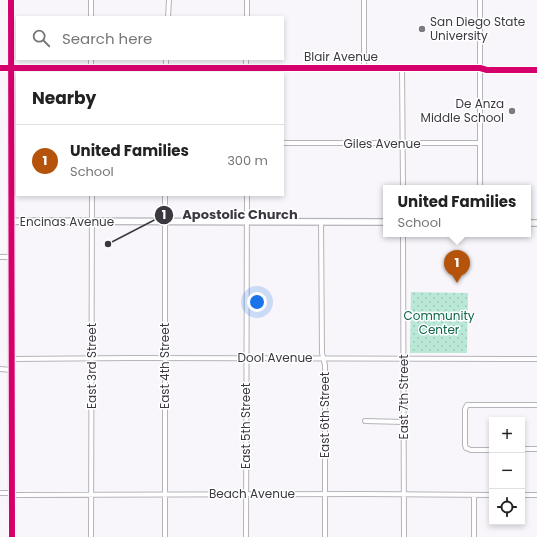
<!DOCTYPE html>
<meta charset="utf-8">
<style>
body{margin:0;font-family:Poppins,sans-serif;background:#f6f6f6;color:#222}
.controls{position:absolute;right:12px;bottom:12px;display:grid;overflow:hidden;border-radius:0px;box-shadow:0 2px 6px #0003}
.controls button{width:36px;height:36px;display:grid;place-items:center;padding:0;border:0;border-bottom:1px solid #e0e0e0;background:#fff;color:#222;font:20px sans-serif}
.you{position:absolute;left:257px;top:302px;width:14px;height:14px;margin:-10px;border:3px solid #fff;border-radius:50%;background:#1a73e8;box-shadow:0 0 0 6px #1a73e833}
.badge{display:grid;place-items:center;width:26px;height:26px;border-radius:50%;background:#b45309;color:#fff;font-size:13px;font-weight:700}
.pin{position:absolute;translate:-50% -33px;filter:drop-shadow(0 1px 2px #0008)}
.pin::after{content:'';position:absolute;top:21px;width:14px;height:12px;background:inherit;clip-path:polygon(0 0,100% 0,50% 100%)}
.popup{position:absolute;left:383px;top:185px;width:148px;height:52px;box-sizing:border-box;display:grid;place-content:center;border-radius:0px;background:#fff;filter:drop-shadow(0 1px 3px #0005);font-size:13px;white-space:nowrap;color:#767676}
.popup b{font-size:15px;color:#222}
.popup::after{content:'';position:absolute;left:50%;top:100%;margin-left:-8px;border:8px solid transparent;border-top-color:#fff}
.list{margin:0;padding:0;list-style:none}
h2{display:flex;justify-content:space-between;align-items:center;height:52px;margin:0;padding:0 16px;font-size:17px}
h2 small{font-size:13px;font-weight:400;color:#767676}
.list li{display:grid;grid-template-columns:26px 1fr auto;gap:12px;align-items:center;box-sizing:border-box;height:72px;padding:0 16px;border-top:1px solid #e0e0e0}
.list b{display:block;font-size:15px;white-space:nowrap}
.list p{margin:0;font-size:13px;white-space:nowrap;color:#767676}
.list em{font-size:13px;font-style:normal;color:#767676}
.icon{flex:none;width:22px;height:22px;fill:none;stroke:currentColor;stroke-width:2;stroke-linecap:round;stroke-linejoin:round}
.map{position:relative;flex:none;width:537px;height:537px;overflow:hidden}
.search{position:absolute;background:#fff;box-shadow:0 2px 6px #0003;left:16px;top:16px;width:268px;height:44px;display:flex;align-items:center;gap:10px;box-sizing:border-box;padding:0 14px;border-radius:0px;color:#767676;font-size:15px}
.panel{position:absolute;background:#fff;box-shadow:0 2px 6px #0003;left:16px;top:72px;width:268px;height:124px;border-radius:0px}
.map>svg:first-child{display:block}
.park{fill:url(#park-dots)}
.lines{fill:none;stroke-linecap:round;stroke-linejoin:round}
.street-casing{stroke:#b6b3ba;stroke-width:6}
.secondary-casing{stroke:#b6b3ba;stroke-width:8}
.street{stroke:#fefefe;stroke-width:4}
.secondary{stroke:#fefefe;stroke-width:5.5}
.cycleway-casing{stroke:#fff;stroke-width:8}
.cycleway{stroke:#d6006c;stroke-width:6}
.poi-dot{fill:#7e7a83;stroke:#fff;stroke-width:1.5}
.labels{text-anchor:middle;stroke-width:3;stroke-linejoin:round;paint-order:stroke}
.poi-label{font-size:12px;fill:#3c3842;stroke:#fff;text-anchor:start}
.street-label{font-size:12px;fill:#3c3842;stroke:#fff}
.park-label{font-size:12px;fill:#0f664a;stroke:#fff}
.leader{fill:none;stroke:#3c3842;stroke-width:1.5}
.callout-dot{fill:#3c3842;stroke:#fff;stroke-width:1.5}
.mark-label{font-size:12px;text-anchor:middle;font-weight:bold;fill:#fff}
.callout-label{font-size:13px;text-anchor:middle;font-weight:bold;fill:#3c3842;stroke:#fff;stroke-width:3;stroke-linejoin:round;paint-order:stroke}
</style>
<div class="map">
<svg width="537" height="537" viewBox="0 0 537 537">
<defs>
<pattern id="park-dots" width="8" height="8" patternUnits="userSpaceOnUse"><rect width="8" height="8" fill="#b9e8d6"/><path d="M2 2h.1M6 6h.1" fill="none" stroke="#a0c8b9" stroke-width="1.8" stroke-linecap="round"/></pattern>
</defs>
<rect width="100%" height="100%" fill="#f8f6fb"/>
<path class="park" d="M411 292 468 293 467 353H410Z"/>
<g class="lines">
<defs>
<path id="street" d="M91 0V17
M364 0V69
M480 0V188
M168 17 169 0
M247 17V0
M91 59V73
M0 68H480L487 70H537
M402 69 403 188
M166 73V59
M246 73V59
M283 143H480
M165 195V537
M321 222 322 353 325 365V537
M403 234 404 537
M0 257H12
M13 359 130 358 537 359
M0 369 12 370
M365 421 404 422
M522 449H537
M492 450H471L466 448 465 445V409L467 405H537
M0 493H13
M13 495 365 494 492 495
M522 495H537
M91 537 92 195
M246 537 247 195
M474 537V495"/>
<path id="secondary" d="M11 0 12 537
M12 221 386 222
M528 223H537"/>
</defs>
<use href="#street" class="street-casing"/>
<use href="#secondary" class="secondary-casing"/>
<use href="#street" class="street"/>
<use href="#secondary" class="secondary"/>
<defs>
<path id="cycleway" d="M11 0 12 537
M0 68H480L487 70H537"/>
</defs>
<use href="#cycleway" class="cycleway-casing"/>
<use href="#cycleway" class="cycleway"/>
</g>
<g class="poi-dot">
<circle cx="422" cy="29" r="4"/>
<circle cx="512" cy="111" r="4"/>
</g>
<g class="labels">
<g class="poi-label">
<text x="430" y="26">San Diego State<tspan x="430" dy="14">University</tspan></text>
<text x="504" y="108" text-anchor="end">De Anza<tspan x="504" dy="14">Middle School</tspan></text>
</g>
<g class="street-label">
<text x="341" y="61">Blair Avenue</text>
<text x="382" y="148">Giles Avenue</text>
<text x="67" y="226">Encinas Avenue</text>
<text x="275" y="362">Dool Avenue</text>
<text transform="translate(92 366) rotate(-90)" y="4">East 3rd Street</text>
<text transform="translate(165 366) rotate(-90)" y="4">East 4th Street</text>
<text transform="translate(404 397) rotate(-90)" y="4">East 7th Street</text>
<text transform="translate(325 415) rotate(-90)" y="4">East 6th Street</text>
<text transform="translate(246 426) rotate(-90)" y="4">East 5th Street</text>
<text x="252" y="498">Beach Avenue</text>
</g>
<g class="park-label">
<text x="439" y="320">Community<tspan x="439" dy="14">Center</tspan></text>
</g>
</g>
<path class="leader" d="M108 244L164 215"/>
<g class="callout-dot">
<circle cx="108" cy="244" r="4"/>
<circle cx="164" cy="215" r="10"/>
</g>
<g class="mark-label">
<text x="164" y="219">1</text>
</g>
<g class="callout-label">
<text x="240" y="219">Apostolic Church</text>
</g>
</svg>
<div class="controls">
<button>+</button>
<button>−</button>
<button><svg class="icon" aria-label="locate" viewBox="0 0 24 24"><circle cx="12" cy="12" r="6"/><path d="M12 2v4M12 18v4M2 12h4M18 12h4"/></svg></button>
</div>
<div class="you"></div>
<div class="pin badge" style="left:457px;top:283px">1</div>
<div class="popup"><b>United Families</b>School</div>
<div class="search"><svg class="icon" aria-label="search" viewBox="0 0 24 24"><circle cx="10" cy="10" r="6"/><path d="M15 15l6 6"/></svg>Search here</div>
<section class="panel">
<h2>Nearby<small></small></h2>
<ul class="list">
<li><span class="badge">1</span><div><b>United Families</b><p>School</p></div><em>300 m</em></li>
</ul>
</section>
</div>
